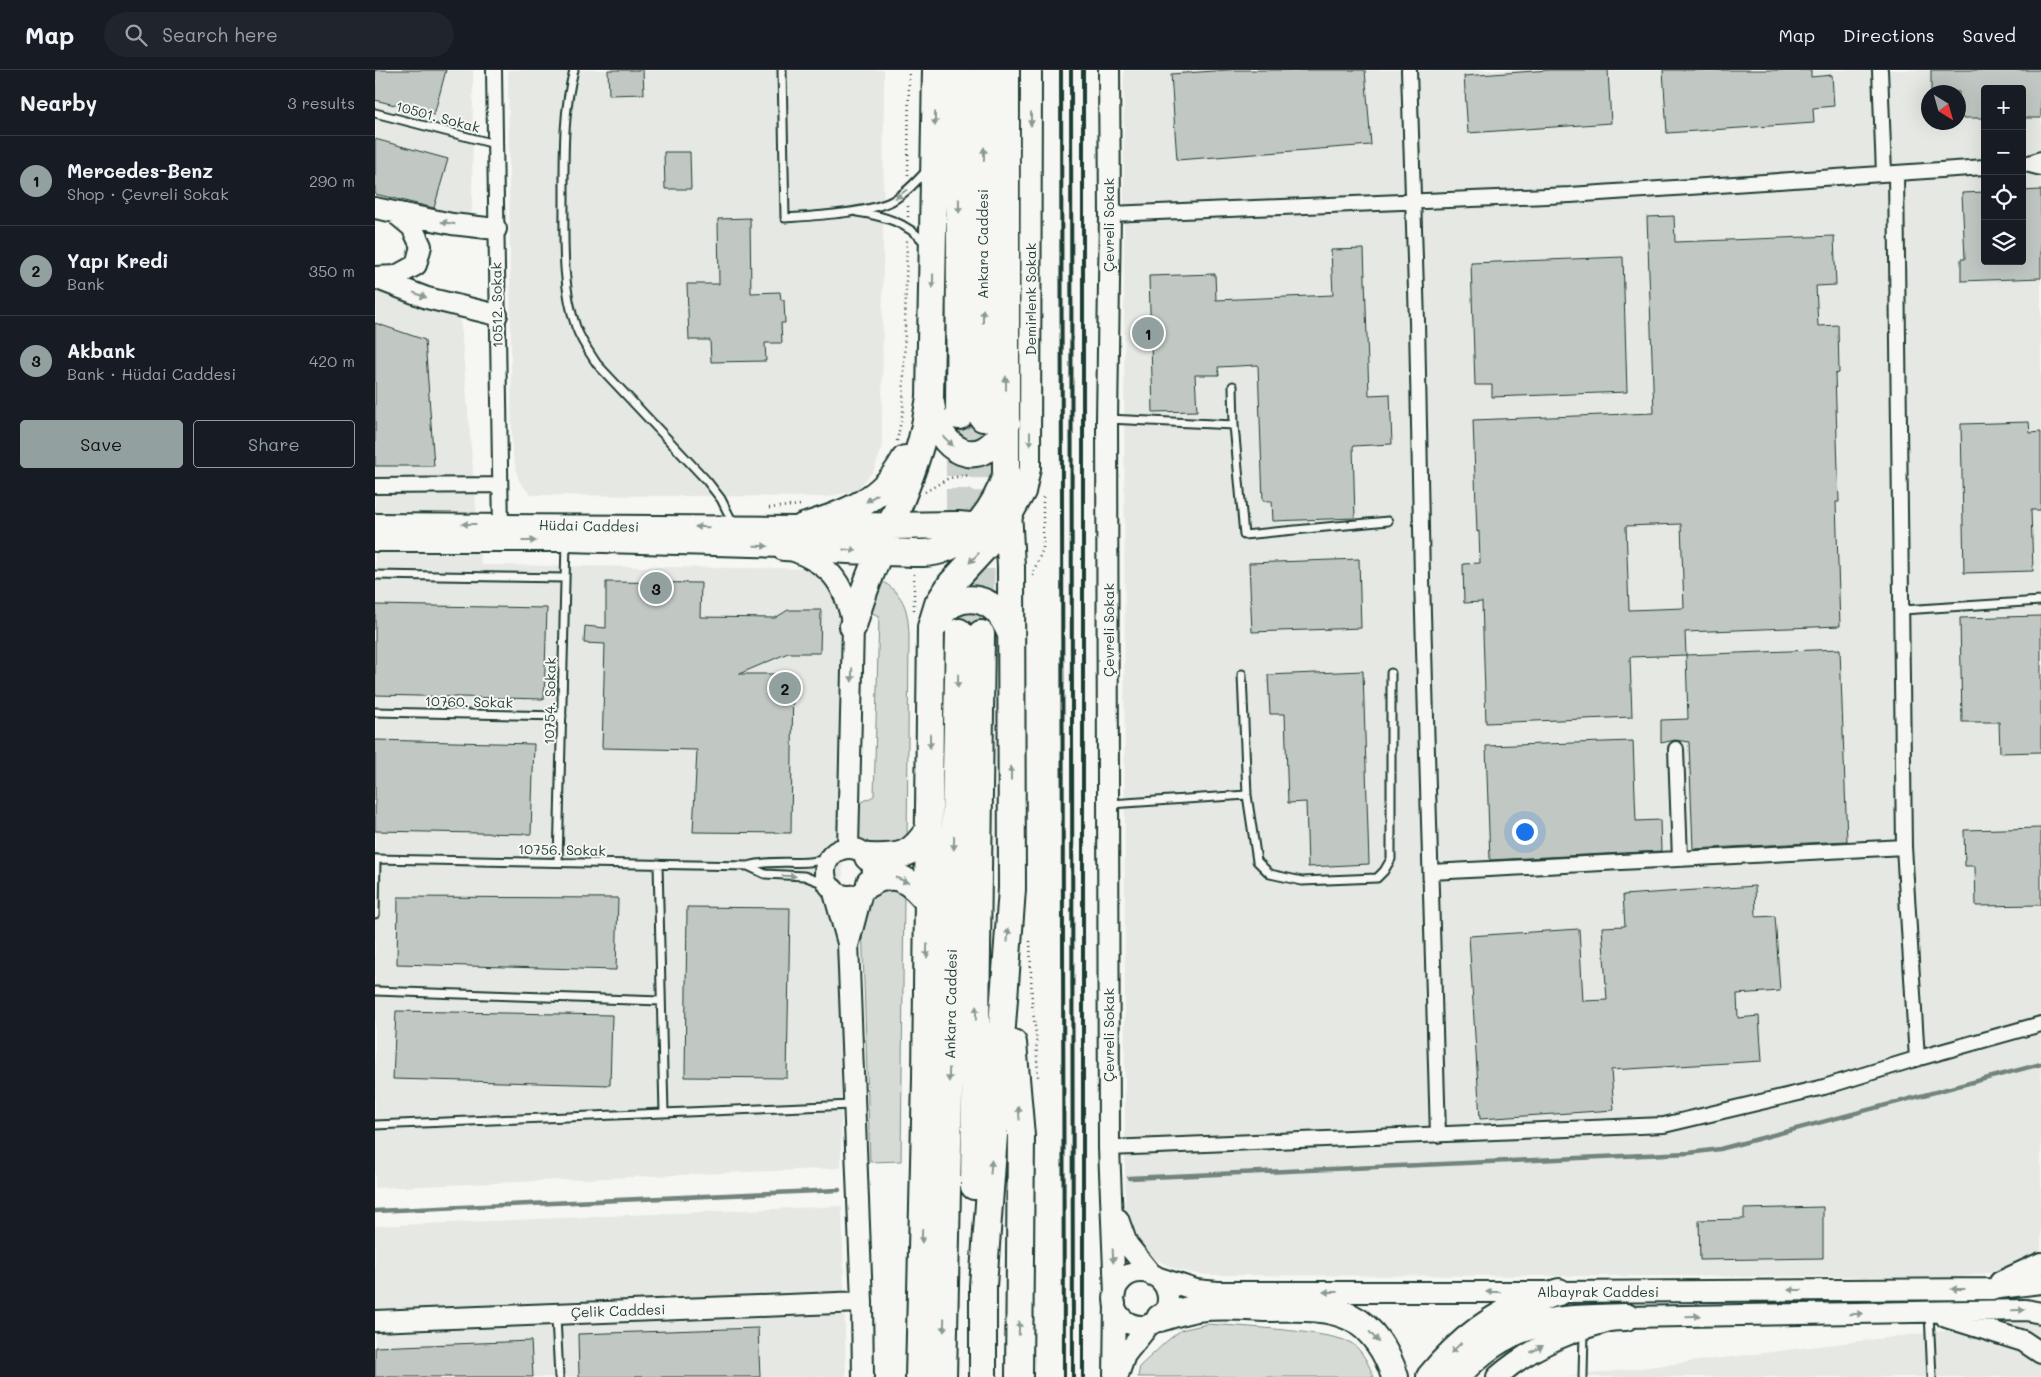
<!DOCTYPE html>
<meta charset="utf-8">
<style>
body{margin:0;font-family:Mali,sans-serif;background:#20242c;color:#f1f3f6}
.controls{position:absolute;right:15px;top:15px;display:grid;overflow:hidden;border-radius:5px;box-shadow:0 5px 20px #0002}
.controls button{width:45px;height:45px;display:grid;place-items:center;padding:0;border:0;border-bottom:1px solid #363941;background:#171b24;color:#f1f3f6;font:25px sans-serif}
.compass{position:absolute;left:1546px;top:15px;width:45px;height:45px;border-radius:50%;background:#171b24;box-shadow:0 5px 20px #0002;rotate:143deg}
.you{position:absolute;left:1149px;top:761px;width:18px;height:18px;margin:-12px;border:4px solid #fff;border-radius:50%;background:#1a73e8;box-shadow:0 0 0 8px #1a73e833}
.badge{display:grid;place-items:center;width:32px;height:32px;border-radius:50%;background:#92a19f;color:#111;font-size:16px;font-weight:700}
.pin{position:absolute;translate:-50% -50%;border:2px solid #fff;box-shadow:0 1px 5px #0006}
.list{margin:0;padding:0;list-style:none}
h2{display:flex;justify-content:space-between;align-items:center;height:65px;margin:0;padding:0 20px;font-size:21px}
h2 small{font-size:16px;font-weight:400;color:#9ea1a6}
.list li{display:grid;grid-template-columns:32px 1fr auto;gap:15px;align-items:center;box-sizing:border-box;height:90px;padding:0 20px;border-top:1px solid #363941}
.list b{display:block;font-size:19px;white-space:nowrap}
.list p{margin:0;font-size:16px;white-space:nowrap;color:#9ea1a6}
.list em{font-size:16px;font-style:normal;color:#9ea1a6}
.actions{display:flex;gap:10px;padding:15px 20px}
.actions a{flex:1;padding:11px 0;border:1px solid #92a19f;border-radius:5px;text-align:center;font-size:18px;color:#92a19f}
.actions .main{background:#92a19f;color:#111}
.icon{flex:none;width:28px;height:28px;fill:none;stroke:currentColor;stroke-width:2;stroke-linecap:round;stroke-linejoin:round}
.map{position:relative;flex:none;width:1666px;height:1307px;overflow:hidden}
header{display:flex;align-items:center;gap:30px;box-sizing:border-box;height:70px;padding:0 25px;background:#171b24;border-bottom:1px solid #363941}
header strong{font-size:24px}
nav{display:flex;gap:28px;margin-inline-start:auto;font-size:18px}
.search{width:350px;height:45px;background:#20242c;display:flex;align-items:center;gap:12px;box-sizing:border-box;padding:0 18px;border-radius:28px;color:#9ea1a6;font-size:19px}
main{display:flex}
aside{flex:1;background:#171b24}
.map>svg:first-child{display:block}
.built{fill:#e6e8e4;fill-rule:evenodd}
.green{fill:#d6dbd6;stroke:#7a8c85}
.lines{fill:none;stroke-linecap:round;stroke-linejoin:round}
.stream{stroke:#72847d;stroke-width:4.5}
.building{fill:#c1c8c3;stroke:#1f3d34;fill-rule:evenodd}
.highway-tunnel{stroke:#cbd1cc;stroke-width:26;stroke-dasharray:26 13;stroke-linecap:butt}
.lane-casing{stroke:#1f3d34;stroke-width:11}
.street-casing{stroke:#1f3d34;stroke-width:18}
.secondary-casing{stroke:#1f3d34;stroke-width:24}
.highway-casing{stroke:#1f3d34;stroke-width:30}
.path{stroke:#1f3d34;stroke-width:2.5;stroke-dasharray:1 4;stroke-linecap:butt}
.lane{stroke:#f6f6f2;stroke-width:7}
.street{stroke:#f6f6f2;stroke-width:14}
.secondary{stroke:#f6f6f2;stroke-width:20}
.highway{stroke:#f6f6f2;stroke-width:26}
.rail{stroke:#1f3d34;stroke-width:4}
.oneway{fill:#8a9a93}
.labels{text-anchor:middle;stroke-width:4;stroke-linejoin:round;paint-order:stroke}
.street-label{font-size:14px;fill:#1f3d34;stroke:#f6f6f2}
</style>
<header>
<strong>Map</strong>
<div class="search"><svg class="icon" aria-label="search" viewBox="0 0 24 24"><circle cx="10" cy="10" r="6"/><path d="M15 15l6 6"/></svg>Search here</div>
<nav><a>Map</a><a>Directions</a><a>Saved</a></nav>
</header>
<main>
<aside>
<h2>Nearby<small>3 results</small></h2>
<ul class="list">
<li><span class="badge">1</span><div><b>Mercedes-Benz</b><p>Shop · Çevreli Sokak</p></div><em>290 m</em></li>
<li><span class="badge">2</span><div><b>Yapı Kredi</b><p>Bank</p></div><em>350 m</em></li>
<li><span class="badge">3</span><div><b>Akbank</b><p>Bank · Hüdai Caddesi</p></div><em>420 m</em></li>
</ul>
<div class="actions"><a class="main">Save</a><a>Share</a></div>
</aside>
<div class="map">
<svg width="1666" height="1307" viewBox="0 0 1666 1307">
<rect width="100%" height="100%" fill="#f6f6f2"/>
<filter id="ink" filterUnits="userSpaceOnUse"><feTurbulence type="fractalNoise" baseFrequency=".02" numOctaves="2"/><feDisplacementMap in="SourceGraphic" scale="10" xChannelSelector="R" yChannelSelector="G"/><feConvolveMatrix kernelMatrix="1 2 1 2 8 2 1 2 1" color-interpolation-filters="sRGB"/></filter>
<g filter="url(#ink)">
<path class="built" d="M0 0H98L97 151 0 126Z
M133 0H509L507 377 499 400 482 420 452 427 156 425 144 411 137 381Z
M749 0H1666V1195L1585 1207 832 1205 817 1203 801 1199 786 1192 772 1182 758 1167 750 1150ZM1610 19H1647V191H1610ZM1554 22H1584V52H1554Z
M0 213 85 247 106 495 469 499 466 1098 0 1118Z
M467 1136 471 1307H0V1156Z
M1666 1249V1307H1191Z"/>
<path class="green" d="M501 507C529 524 533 536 534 567L532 771 506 777 478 768 481 735 499 726 504 546 488 539Z
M518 819 529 824 526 1091 495 1092 487 852C494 830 494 823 518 819Z
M832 1254C858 1256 964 1261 979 1275 989 1283 994 1296 999 1307H763L765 1296 792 1271 806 1260Z"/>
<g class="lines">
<path class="stream" d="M754 1108 1314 1083 1345 1079 1666 994
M0 1141 464 1120"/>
</g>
<path class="building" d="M0 0H71L59 45 0 30Z
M233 0H268L269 24 234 25Z
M853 0H990L996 75 802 90 796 4Z
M1174 0H1233L1236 53 1093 63 1089 6Z
M1288 0H1436V7L1457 5 1459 36 1438 38 1439 53 1292 63Z
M1556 0H1666V48H1647V19H1610V48H1584V22H1556Z
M0 69 73 89 59 138 0 124Z
M289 82H315L316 119H290Z
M1666 120V208L1586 211V189H1590L1587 123 1610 122V191H1647V121Z
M1299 146 1300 172 1459 166 1461 215 1441 216 1443 256 1463 255 1464 303 1460 304 1464 432H1461L1465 556 1310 562 1311 585 1255 587 1257 647 1111 653 1107 532 1089 533 1088 494 1105 493 1104 461 1102 462 1098 350 1279 343 1272 147ZM1306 454 1309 538 1254 540 1251 456Z
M375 148 376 223 405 222 406 230H409L410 253H406L407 273H390L391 291 336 292 335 270H314L312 214H344L343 149Z
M989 179 994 325 1015 324 1017 374 978 376 980 448 898 451 897 431H888L883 295 843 297 844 305H820L822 341 778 342 774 206 840 204 841 230 958 225 956 180Z
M1248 187 1252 322 1117 327V315H1100L1096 193Z
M0 253 50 270 59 396H0Z
M1654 352 1655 363 1666 362V440H1656L1658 501 1589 503 1586 354Z
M984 489 986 558 877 562 874 493Z
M231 512 326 513 325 547 400 548 413 540H446L445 583H413L364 604H418L416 763 318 762 322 680 227 678 230 574 209 573 210 556 231 558Z
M0 535 172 538 169 629 0 625Z
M1666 546V682L1625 683 1624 652H1587L1585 548Z
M1465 579 1472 771 1318 779 1314 672 1300 670 1286 673V650L1313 649 1311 585Z
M988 601 994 794 933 797 931 732 913 733 910 644H895L893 605Z
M0 670 159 674 156 764 0 761Z
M1258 671 1261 751 1285 750 1286 781 1115 790 1111 676Z
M1666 758V835L1601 836 1600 796H1590L1589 760Z
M1380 816 1381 847 1400 846 1405 921 1362 924 1363 948 1384 946 1387 991 1236 1000 1239 1040 1105 1049 1094 866 1204 859 1208 931 1232 930 1227 857 1250 856 1248 825Z
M23 827 243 828 241 900 22 894Z
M312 837 415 838 412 1008 310 1007Z
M21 941 237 945 235 1015 18 1009Z
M1448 1137V1188L1325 1190 1324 1150 1369 1149V1139Z
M383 1258 385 1307H204L203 1264Z
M156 1271 158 1307H0V1277Z"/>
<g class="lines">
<path class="highway-tunnel" d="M584 562V346
M606 564 608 348"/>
<defs>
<path id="lane" d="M199 0C188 41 189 86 189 129 189 171 187 217 201 257 206 271 214 282 222 294L332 411 346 429 358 453
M407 0 410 148C438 146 494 143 517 131 531 123 542 111 552 100
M0 43 120 74
M482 142C508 146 532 152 550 173
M858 316 859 355 869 465 1013 451
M733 349 859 355
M0 505 190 508
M1528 540 1666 531
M867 604 872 725 882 791 895 804 927 811 1002 808 1009 801 1016 789V603
M0 642 187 646
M735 734 872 725
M0 789 373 796C400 788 428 797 455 788
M183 792 191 472
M283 794 289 1043
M373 796 390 804 429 806 455 816
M0 844 1 789
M0 921 286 931
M0 1055 477 1035
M1554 1243 1557 1307
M181 1247 184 1307
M1208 1307 1209 1261"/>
<path id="street" d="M119 0 126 462
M1034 0 1042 252 1047 509 1063 1065
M1505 0 1509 104
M1666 89 1651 94 1666 98
M1521 103 1529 777 1542 989
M735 144 1195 125 1610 97
M0 416 125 415
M1301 679 1305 789
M1056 802 1529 777
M734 1078 1289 1055 1449 1017 1537 990 1666 954"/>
<path id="secondary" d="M734 0 735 144 732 349 734 1078 740 1224
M0 138 77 154 121 159
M0 207 21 206 41 195 46 176 37 157 20 143
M0 208 52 228 122 245
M633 452 650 422 655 398 656 0
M0 454 428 457
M0 471H191L409 477C454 493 469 509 478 556L473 778
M450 802a24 24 0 1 1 48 0a24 24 0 1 1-48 0Z
M458 819 473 873 487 1232 488 1307
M474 872 487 822
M743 1149 752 1174 777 1205
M739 1229a27 27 0 1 1 54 0a27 27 0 1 1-54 0Z
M781 1207 821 1220 843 1222H1184L1616 1219 1666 1213
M1625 1212 1666 1193
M1571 1247 1648 1271 1666 1283
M0 1251 487 1232
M743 1305 750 1285 775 1254
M739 1307 740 1233
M1122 1307C1159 1274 1203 1258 1251 1247L1651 1240 1666 1243"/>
<path id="highway" d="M583 0 585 176 584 346
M556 333C562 381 606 407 632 354
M608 348 609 0
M428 457C471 443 507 432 530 389
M447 457 583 455 594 456 609 462
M409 477C443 479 478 480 512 482 531 482 552 486 569 479 599 468 620 436 630 408
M561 553C571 529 599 522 619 538 627 544 632 555 636 564
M478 556C495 494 527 438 545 376 550 360 552 344 555 327L561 0
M493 787C525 788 536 787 554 759
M495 813C521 798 537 812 553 832
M638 973 646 1066 644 1307
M599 1116 606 564
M785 1248C798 1244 810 1240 823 1238 845 1235 869 1237 892 1238 919 1238 950 1235 975 1247 998 1258 1013 1284 1020 1307
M544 1307 551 1008 556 557 563 534 576 514 633 452
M568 1307 584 562
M608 1307V1216L637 819 636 497 631 400V0
M1055 1307C1089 1265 1132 1235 1184 1222
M1081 1307C1134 1248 1177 1249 1251 1247"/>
</defs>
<use href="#lane" class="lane-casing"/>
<use href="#street" class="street-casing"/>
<use href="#secondary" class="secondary-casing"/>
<use href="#highway" class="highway-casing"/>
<path class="path" d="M533 105 534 0
M533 147V133
M522 371 528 341 532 170
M550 422 574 408 596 405
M394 438 426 435
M539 504V541
M658 506 659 500 668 479V426
M655 871 657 934 661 964 663 1008"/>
<use href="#lane" class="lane"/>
<use href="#street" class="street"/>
<use href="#secondary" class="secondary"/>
<use href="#highway" class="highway"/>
<path class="rail" d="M686 0 689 1307
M696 0 698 1307
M708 0V1307"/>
</g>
<defs><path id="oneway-solid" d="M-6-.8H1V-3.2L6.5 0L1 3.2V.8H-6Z" transform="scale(1.25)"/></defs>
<g class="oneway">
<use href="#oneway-solid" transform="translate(560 49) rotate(90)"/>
<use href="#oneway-solid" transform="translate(656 49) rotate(90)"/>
<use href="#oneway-solid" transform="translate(609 84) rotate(-90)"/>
<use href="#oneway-solid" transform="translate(526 124) rotate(143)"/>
<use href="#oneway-solid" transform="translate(584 136) rotate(89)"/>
<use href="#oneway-solid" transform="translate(73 153) rotate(-170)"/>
<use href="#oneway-solid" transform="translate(558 211) rotate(91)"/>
<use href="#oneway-solid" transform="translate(45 225) rotate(21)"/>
<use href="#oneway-solid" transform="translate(608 246) rotate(-90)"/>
<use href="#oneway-solid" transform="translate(631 313) rotate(-90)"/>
<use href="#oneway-solid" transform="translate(655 369) rotate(90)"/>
<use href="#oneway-solid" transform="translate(573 371) rotate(44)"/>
<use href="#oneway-solid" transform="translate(497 428) rotate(147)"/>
<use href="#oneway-solid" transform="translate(94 454) rotate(-180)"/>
<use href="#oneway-solid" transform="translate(327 457) rotate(-179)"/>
<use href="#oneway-solid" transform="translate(154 471)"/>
<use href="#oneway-solid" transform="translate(386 476) rotate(2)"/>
<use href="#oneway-solid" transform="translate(475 480) rotate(3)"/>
<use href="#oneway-solid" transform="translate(599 488) rotate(134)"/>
<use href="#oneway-solid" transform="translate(477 605) rotate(91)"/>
<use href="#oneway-solid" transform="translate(583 611) rotate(91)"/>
<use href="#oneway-solid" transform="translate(555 671) rotate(90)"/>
<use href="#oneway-solid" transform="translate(636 703) rotate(-90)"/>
<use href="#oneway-solid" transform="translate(579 773) rotate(91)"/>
<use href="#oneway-solid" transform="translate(414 806) rotate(1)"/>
<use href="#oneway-solid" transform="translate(527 810) rotate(22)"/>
<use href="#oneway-solid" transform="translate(633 865) rotate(-86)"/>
<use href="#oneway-solid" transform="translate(552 881) rotate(91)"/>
<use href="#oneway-solid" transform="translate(601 943) rotate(-89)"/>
<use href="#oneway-solid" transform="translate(574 1005) rotate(91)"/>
<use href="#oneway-solid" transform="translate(644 1043) rotate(-95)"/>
<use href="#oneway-solid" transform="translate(616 1097) rotate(-86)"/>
<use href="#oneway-solid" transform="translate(547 1166) rotate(91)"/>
<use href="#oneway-solid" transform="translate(738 1186) rotate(87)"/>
<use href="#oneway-solid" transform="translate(1583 1219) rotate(180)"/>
<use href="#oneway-solid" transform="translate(1420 1220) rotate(180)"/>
<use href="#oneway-solid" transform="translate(955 1222) rotate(-180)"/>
<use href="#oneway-solid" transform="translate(1118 1222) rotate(-180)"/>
<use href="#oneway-solid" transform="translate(1643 1240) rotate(-1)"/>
<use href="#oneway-solid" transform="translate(1481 1244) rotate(-1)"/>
<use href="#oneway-solid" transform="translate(1318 1246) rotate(-1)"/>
<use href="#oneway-solid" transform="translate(569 1255) rotate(91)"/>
<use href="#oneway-solid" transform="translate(644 1258) rotate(-89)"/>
<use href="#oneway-solid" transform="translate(999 1267) rotate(49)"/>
<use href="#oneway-solid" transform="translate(1081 1278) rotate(136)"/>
<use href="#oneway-solid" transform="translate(1162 1279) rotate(-29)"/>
</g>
</g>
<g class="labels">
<g class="street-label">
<text transform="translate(63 47) rotate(15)" y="5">10501. Sokak</text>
<text transform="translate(734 155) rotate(-90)" y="5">Çevreli Sokak</text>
<text transform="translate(608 174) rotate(-90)" y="5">Ankara Caddesi</text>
<text transform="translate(656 229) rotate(-90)" y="5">Demirlenk Sokak</text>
<text transform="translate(122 235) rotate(-91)" y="5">10512. Sokak</text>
<text transform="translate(214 456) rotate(1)" y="5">Hüdai Caddesi</text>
<text transform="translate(734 560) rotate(-90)" y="5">Çevreli Sokak</text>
<text transform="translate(175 631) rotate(-89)" y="5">10754. Sokak</text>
<text transform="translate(94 632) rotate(1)" y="5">10760. Sokak</text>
<text transform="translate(187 780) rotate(1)" y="5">10756. Sokak</text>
<text transform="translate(576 934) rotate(-89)" y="5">Ankara Caddesi</text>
<text transform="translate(734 965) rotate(-90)" y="5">Çevreli Sokak</text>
<text x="1223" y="1227">Albayrak Caddesi</text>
<text transform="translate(243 1241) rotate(-2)" y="5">Çelik Caddesi</text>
</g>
</g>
</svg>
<div class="controls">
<button>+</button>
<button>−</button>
<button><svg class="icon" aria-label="locate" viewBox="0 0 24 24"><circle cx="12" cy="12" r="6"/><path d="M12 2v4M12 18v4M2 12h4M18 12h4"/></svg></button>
<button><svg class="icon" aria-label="layers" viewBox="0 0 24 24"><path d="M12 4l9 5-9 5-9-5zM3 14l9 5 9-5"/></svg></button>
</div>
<svg class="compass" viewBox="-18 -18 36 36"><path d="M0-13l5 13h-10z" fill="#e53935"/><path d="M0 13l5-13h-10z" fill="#9ea1a6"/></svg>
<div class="you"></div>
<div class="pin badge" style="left:773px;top:263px">1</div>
<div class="pin badge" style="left:410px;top:618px">2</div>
<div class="pin badge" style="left:281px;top:518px">3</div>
</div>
</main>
